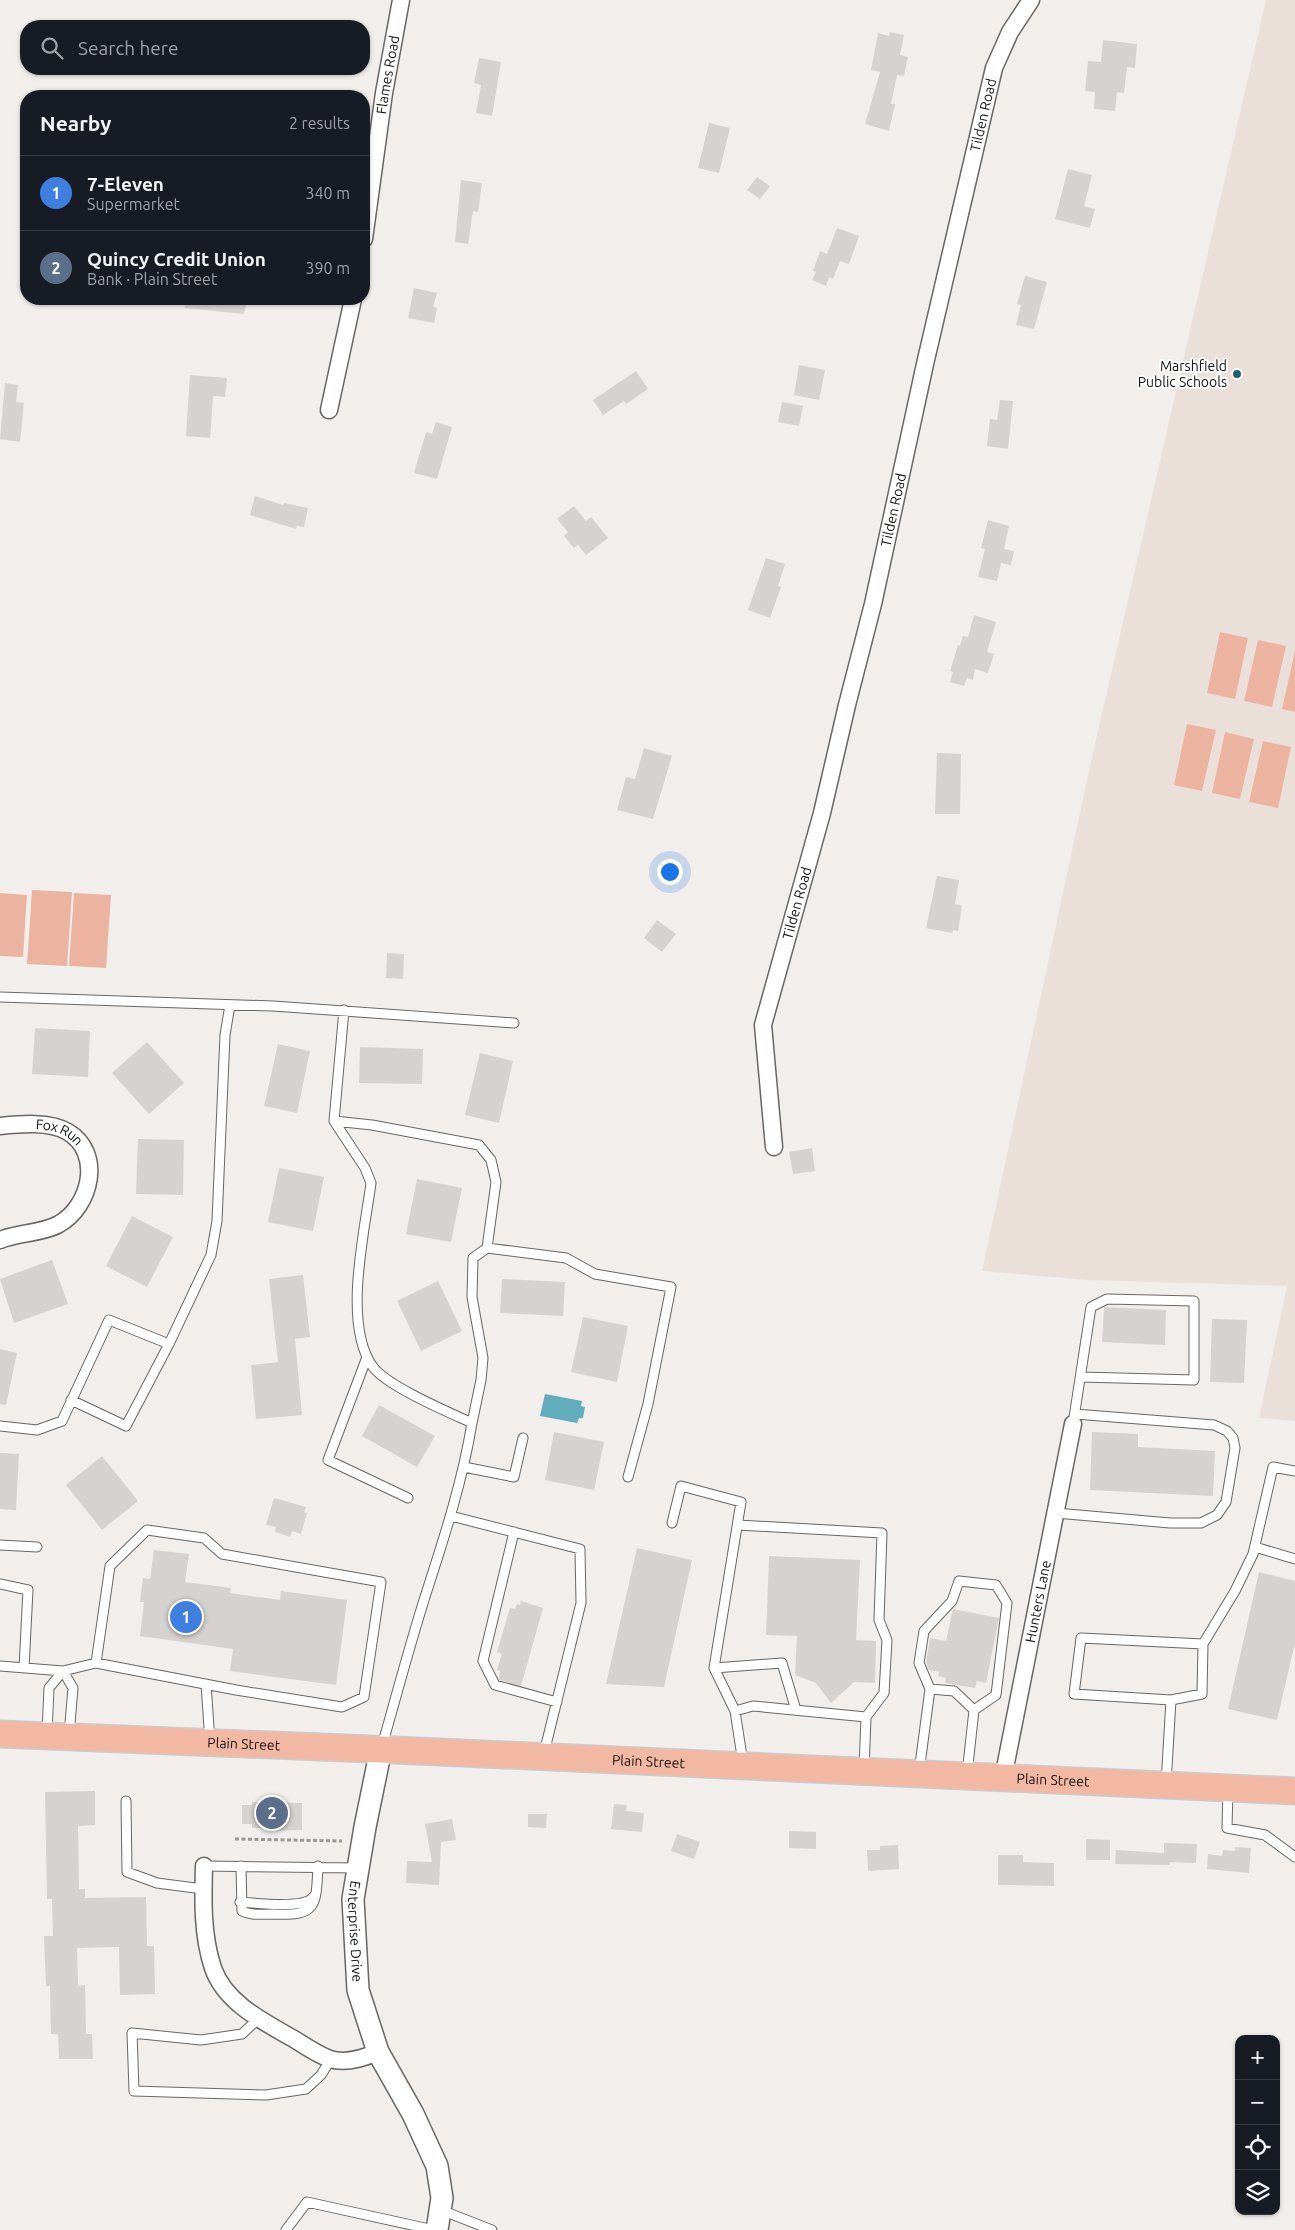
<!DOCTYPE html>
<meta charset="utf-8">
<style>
body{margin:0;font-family:Ubuntu,sans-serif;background:#20242c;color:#f1f3f6}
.controls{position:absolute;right:15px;bottom:15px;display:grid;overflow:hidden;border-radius:10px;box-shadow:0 1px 4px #0004}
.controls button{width:45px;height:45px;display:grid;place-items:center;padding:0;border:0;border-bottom:1px solid #363941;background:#171b24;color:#f1f3f6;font:25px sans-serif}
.you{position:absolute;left:669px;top:871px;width:18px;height:18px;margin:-12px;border:4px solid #fff;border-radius:50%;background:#1a73e8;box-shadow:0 0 0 8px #1a73e833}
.badge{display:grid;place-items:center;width:32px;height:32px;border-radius:50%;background:#d93025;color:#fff;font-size:16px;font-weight:700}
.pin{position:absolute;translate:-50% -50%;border:2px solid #fff;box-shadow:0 1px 5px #0006}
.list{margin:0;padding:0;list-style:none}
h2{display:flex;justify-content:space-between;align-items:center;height:65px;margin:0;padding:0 20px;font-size:21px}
h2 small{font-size:16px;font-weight:400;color:#9ea1a6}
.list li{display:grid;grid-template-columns:32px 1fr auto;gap:15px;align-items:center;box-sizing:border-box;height:75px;padding:0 20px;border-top:1px solid #363941}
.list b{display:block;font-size:19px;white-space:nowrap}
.list p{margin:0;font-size:16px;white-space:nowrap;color:#9ea1a6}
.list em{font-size:16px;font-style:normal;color:#9ea1a6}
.icon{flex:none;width:28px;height:28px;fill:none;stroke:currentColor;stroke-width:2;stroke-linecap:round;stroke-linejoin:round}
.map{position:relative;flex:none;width:1295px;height:2230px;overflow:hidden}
.search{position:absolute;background:#171b24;box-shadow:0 1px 4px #0004;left:20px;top:20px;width:350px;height:55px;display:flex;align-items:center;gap:12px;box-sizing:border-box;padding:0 18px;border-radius:20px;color:#9ea1a6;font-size:19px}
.panel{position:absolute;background:#171b24;box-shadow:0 1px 4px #0004;left:20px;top:90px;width:350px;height:215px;border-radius:20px}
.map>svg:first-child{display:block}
.built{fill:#ebdfda}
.green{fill:#ecb4a0}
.water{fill:#61adbe}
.building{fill:#d6d2d0}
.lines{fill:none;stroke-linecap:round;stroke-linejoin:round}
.service-casing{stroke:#6a6665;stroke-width:11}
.minor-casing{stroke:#6a6665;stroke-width:19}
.tertiary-casing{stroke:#6a6665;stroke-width:24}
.primary-casing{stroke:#cbcbcb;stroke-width:29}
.path{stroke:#9b9896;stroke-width:3;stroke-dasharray:4 2.5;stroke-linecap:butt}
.service{stroke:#fff;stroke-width:9}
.minor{stroke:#fff;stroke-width:16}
.tertiary{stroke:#fff;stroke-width:21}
.primary{stroke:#f3b8a3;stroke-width:26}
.poi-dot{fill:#1a6371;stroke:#fff;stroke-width:2}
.labels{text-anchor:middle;stroke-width:4;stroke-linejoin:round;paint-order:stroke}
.street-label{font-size:14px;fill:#131211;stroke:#fff}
.poi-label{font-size:14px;fill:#131211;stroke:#fff;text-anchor:end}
</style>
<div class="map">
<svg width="1295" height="2230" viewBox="0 0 1295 2230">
<rect width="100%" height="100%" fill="#f2eeec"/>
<path class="built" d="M1266 0H1295V1421L1259 1418 1287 1286 1086 1280 982 1271 1094 748Z"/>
<path class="green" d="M1220 632 1248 638 1235 699 1207 693Z
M1258 640 1286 646 1272 707 1244 701Z
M1295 651V712L1282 709Z
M1187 724 1216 730 1202 791 1174 785Z
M1225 732 1254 739 1240 799 1212 793Z
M1263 741 1291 747 1278 808 1249 802Z
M32 890 72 892 67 966 27 964Z
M0 893 27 895 23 957 0 956Z
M74 893 111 895 106 968 69 966Z"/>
<path class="water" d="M545 1394 582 1401 581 1406 585 1407 583 1418H579L577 1423 540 1416Z"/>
<path class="building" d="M890 32 904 35 900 55 908 57 904 76 897 75 891 104H895L889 131 865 124 880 72 871 70 878 33 889 36Z
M1103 40 1137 44 1135 68 1127 67 1124 93 1117 92 1115 111 1094 109 1095 92 1085 91 1088 61 1101 62Z
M479 58 501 62 492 116 476 113 481 85 474 83Z
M709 123 730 128 719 173 698 168Z
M1068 169 1092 175 1084 206 1095 209 1090 228 1055 219Z
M757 177 770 186 760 199 747 190Z
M461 180 482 183 478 212 473 211 468 244 455 242Z
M837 228 859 236 849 264 840 261 833 279 829 277 826 286 812 280 816 272 813 271 820 251 827 254Z
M1025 276 1047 282 1034 329 1016 325 1021 305 1017 304Z
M414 288 437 293 433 307 437 308 434 323 408 318Z
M186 299H247L244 314 185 308Z
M799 365 825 370 819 400 794 395Z
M636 371 648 389 626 404 624 401 603 415 593 400Z
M190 375 227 378 225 397 213 396 210 438 186 436Z
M5 383 18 385 16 402 24 403 20 442 0 439Z
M1000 400 1013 401 1008 449 987 446 990 419 997 420Z
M782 402 803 406 799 426 778 422Z
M436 422 452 427 437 479 414 473 426 432 432 434Z
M255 496 283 505 284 503 308 508 304 527 297 526 296 529 250 515Z
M574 506 586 521 591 517 608 538 586 555 578 545 574 548 564 536 568 532 557 519Z
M988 520 1009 526 1004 549 1014 551 1011 565 1001 563 997 581 978 577 985 549 981 548Z
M766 558 785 564 778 586 781 587 770 618 748 610Z
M974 615 996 622 987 652 994 654 988 673 975 669 973 680 967 678 964 686 950 682 953 672 950 671 958 645 960 646 963 636 968 637Z
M644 748 672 756 653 819 617 810 626 777 635 779Z
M937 753 961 754 960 814H935Z
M937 876 959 880 955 904 962 906 958 931 953 930 952 933 926 928Z
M657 920 676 934 662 952 644 938Z
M387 953 404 954 403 979 386 978Z
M35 1028 90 1031 88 1077 32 1074Z
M147 1042 184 1083 149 1114 112 1073Z
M278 1044 310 1051 297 1113 264 1106Z
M360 1047 423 1049 422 1084 359 1083Z
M480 1053 513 1061 499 1123 465 1115Z
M138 1139 184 1140 183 1195 136 1194Z
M812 1148 815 1171 793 1174 789 1152Z
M279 1168 324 1177 313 1231 268 1222Z
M417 1179 462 1188 451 1242 406 1234Z
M132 1216 173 1237 147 1287 106 1266Z
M52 1260 68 1304 14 1323 0 1279Z
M303 1275 310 1337 295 1339 302 1415 256 1419 251 1365 278 1362 269 1279Z
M502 1279 565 1282 563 1316 500 1313Z
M438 1281 462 1331 421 1351 397 1301Z
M1104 1307 1166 1310 1165 1345 1102 1342Z
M583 1317 628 1326 617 1382 571 1372Z
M1212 1319 1247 1320 1244 1383 1210 1382Z
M0 1349 17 1353 6 1405 0 1404Z
M379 1405 435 1436 417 1467 362 1436Z
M554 1432 604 1442 594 1490 545 1480Z
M1092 1432 1138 1434V1447L1215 1451 1213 1496 1090 1490Z
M0 1453 19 1454 16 1510 0 1509Z
M102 1456 138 1501 102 1530 66 1485Z
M274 1498 306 1507 304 1512 307 1513 301 1534 292 1531 290 1537 275 1532 276 1527 266 1525Z
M637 1548 692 1560 664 1687 606 1684Z
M154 1550 189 1554 185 1582 231 1588 230 1593 280 1600 281 1591 347 1600 336 1685 230 1671 233 1649 140 1636 144 1602H140L143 1578 150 1579Z
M769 1556 860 1560 856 1640 876 1641 875 1683 854 1682 831 1703 816 1683 795 1675 797 1636 766 1635Z
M1259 1572 1295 1581V1643L1277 1720 1228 1709Z
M521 1601 543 1608 521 1686 499 1680 500 1671 497 1670 502 1654 497 1652 510 1608 515 1609 517 1604 520 1605Z
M953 1609 999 1618 986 1683 977 1681 975 1688 945 1683 946 1678 938 1676 939 1672 929 1670 926 1663 930 1638 946 1641Z
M95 1791V1825L78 1826 79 1889H85V1898L146 1897 147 1946H154L155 1994 120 1995 119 1947 77 1948 78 1986 85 1985 86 2034H92L93 2059H59L58 2034H51L50 1986H46L44 1936H53L52 1899H47L45 1792Z
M252 1802 302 1803V1830L270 1831V1828H252V1824H242V1805H252Z
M614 1804 627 1805 626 1811 644 1813 642 1832 611 1829Z
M528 1814H547L546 1828 528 1827Z
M452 1819 456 1840 441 1842 439 1885 406 1883 407 1861 432 1862 425 1824Z
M789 1831 816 1832V1849L789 1848Z
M677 1834 700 1842 694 1859 671 1851Z
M1086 1839 1110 1840V1860H1086Z
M1164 1843 1197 1844 1196 1863 1170 1862V1865L1115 1864 1116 1850 1164 1853Z
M898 1845 899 1869 868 1871 867 1850H880V1846Z
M1235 1847 1251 1848 1249 1873 1207 1869 1208 1854 1222 1856 1223 1850 1235 1851Z
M998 1855H1023V1862L1054 1863V1886L998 1885Z"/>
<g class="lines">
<defs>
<path id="service" d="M0 997 273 1006 514 1023
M344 1010 334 1121 372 1125 479 1145 491 1160 496 1182 487 1248 473 1258 472 1297 483 1358 481 1380 472 1423
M334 1121 365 1168 371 1183C365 1230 342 1325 373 1367 387 1386 448 1412 472 1423 462 1484 443 1541 424 1600 409 1648 396 1697 382 1746
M487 1248 566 1258 595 1274 671 1287 648 1404 628 1477
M367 1357 328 1460 408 1498
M71 1400 126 1426 169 1344 211 1255 217 1221 225 1035 230 1005
M1073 1424 1091 1307 1107 1299 1194 1301V1380L1081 1377
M0 1426 37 1430 62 1421 109 1320 169 1344
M464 1467 514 1477 523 1438
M1056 1513 1170 1523H1201L1217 1515 1226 1502 1235 1448 1233 1438 1227 1431 1214 1425 1075 1414
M451 1516 580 1549 581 1603 544 1753
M672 1523 681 1486 741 1502 714 1668 735 1711 743 1763
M738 1525 882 1533 879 1620 887 1640 884 1693 866 1717 864 1770
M514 1532 483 1661 495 1685 557 1702
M0 1545 37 1547
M1255 1547 1295 1559
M0 1584 28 1590 24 1668
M1203 1644 1235 1591 1253 1554 1273 1467 1295 1471
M0 1666 63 1671 96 1663 236 1690 342 1707 364 1697 381 1582 222 1554 204 1538 147 1530 110 1566 96 1663
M714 1668 782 1663 796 1710
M63 1671 73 1688 69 1735
M206 1684 210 1742
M930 1689 954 1691 974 1710
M735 1711 753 1706 866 1717
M47 1733 49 1688 63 1671
M919 1772 930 1689 919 1663 924 1631 952 1601 959 1581 996 1585 1007 1603 996 1695 974 1710 967 1774
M1166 1784 1171 1700 1074 1694 1081 1638 1203 1644 1202 1694 1171 1700
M1228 1790 1227 1828 1265 1835 1295 1857
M126 1801 127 1872 157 1883 203 1889
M204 1866 358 1868
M241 1866 242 1911C251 1916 263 1914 273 1914 317 1916 316 1907 318 1866
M240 1902C256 1903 306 1910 314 1896
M259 2018 242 2034 201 2040 132 2033 134 2091 266 2095 306 2089 321 2075 331 2059
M441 2210 492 2230
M286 2230 307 2202 434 2230"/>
<g id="minor">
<path id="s1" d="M364 239 384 93 401 0"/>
<path d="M329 410 353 299"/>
<path id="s2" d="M0 1126C20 1124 50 1121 68 1132 103 1153 91 1206 59 1224 44 1233 17 1233 0 1240"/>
<path id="s3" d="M774 1147 763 1025 822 813 847 705 873 604 925 364 994 68 1010 32 1031 0"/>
<path id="s4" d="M1003 1778 1073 1424"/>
<path d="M204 1866C203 1900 202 1935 213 1968 225 2003 264 2022 294 2039 305 2046 318 2055 330 2059 345 2064 364 2058 378 2052"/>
</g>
<g id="tertiary">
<path id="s5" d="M381 1749 365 1827 353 1899 358 1990 378 2052 413 2114 437 2166 442 2198 437 2230"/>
</g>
<g id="primary">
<path id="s6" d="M0 1734 418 1751 1295 1791"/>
</g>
</defs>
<use href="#service" class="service-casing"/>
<use href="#minor" class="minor-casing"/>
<use href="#tertiary" class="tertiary-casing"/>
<use href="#primary" class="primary-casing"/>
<path class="path" d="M235 1839 342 1841"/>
<use href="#service" class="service"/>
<use href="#minor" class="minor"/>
<use href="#tertiary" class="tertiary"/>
<use href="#primary" class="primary"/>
</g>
<circle class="poi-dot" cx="1237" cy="374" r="5"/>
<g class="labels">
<g class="street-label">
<text dy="5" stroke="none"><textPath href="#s1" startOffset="166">Flames Road</textPath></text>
<text dy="5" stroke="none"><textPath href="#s3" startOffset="1059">Tilden Road</textPath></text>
<text dy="5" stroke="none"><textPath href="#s3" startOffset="654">Tilden Road</textPath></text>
<text dy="5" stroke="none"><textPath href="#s3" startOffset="249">Tilden Road</textPath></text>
<text dy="5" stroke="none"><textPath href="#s2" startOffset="61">Fox Run</textPath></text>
<text dy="5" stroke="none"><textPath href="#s4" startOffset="180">Hunters Lane</textPath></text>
<text dy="5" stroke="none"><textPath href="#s6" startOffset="244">Plain Street</textPath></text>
<text dy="5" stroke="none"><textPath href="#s6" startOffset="649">Plain Street</textPath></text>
<text dy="5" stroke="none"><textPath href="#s6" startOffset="1054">Plain Street</textPath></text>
<text dy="5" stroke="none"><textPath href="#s5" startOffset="185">Enterprise Drive</textPath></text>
</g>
<g class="poi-label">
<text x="1227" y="371">Marshfield<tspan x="1227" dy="16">Public Schools</tspan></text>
</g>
</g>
</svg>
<div class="controls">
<button>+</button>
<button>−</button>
<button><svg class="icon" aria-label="locate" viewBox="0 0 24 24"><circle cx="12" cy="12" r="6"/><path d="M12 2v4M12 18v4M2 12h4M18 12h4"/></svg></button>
<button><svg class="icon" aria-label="layers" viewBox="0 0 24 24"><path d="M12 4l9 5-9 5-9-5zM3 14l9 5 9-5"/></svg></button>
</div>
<div class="you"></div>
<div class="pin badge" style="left:186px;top:1617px;background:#3f7fe0">1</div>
<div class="pin badge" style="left:272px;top:1813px;background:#5c6f8a">2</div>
<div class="search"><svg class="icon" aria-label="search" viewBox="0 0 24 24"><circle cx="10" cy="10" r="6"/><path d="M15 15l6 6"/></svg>Search here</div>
<section class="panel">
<h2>Nearby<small>2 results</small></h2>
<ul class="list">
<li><span class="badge" style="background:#3f7fe0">1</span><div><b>7-Eleven</b><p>Supermarket</p></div><em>340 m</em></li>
<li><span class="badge" style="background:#5c6f8a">2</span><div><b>Quincy Credit Union</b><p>Bank · Plain Street</p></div><em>390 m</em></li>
</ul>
</section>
</div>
